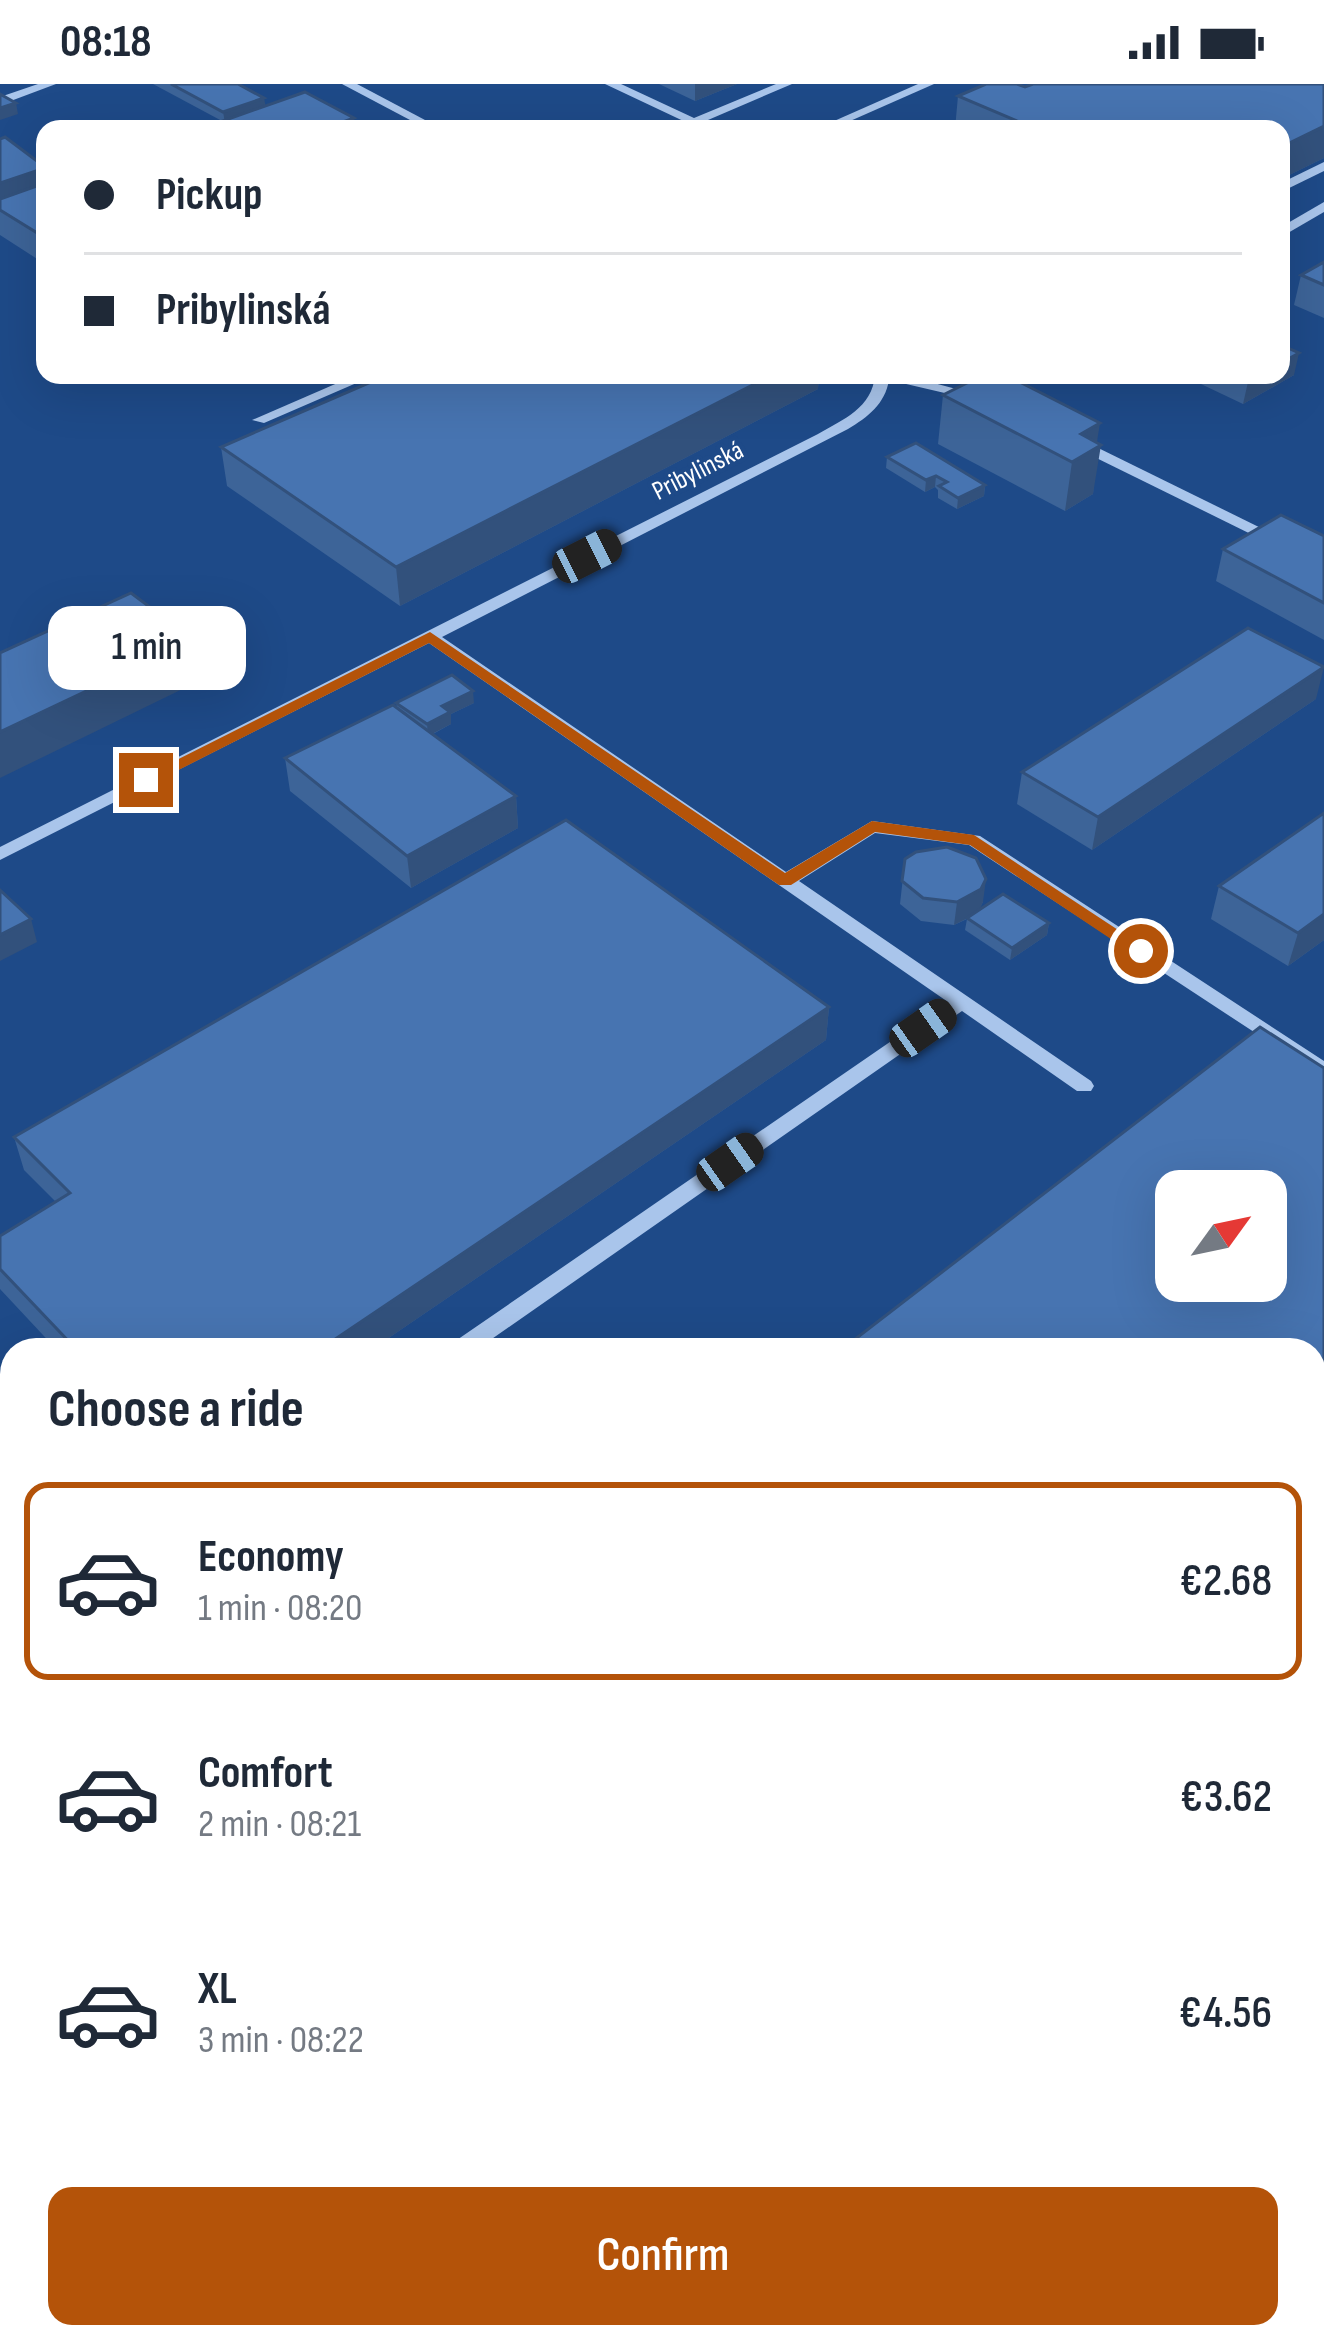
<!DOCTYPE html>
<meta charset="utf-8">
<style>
:root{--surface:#fff;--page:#f6f6f7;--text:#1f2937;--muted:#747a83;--line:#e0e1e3;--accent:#b45309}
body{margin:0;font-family:"Sofia Sans Condensed",sans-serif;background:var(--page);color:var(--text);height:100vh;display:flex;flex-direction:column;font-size:45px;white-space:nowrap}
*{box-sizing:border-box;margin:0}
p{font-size:39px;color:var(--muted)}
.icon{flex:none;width:66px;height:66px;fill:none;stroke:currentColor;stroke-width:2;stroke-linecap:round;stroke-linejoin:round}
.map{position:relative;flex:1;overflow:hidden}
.panel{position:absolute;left:0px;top:1254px;width:1326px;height:1011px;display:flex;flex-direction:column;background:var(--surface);border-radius:36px 36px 0 0;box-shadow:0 12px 48px #0002}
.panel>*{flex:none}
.guide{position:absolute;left:36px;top:36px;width:1254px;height:264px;border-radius:24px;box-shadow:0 12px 48px #0002;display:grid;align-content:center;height:264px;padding:0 48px;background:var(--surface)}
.needle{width:78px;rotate:57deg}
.controls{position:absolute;left:1155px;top:1086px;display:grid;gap:24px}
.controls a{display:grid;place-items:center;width:132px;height:132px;border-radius:24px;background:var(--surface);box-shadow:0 12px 48px #0002;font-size:60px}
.end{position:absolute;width:54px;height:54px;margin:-27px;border:15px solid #b45309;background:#fff;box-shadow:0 0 0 6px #fff}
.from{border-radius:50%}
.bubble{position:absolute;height:84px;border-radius:24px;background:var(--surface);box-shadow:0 12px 48px #0002;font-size:39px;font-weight:600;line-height:84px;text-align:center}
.car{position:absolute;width:36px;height:72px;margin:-36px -18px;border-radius:15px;box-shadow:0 0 9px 3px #0007;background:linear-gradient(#222 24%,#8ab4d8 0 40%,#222 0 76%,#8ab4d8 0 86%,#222 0)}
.guide b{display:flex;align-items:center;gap:42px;height:114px;font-size:45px}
.guide b+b{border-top:3px solid var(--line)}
.guide i{width:30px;height:30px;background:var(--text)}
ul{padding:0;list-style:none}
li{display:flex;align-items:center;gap:36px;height:198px;margin:0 24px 18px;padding:0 24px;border:6px solid transparent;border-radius:24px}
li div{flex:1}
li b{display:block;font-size:45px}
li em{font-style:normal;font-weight:600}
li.on{border-color:var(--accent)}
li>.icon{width:108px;height:108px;stroke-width:1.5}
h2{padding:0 48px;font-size:54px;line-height:144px}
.button{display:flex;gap:24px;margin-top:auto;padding:24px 48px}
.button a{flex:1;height:138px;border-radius:24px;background:var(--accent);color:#fff;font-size:48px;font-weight:600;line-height:138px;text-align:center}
.status{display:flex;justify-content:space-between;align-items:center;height:84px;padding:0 60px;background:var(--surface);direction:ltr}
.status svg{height:33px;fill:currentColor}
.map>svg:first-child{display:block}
</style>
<div class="status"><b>08:18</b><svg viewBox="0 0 49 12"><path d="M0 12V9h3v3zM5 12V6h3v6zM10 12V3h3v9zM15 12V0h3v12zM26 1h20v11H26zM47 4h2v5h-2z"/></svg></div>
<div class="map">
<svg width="1324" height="2264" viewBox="0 0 1324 2264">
<rect width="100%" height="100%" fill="#1e4a88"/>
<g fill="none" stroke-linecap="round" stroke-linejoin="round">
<g stroke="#a9c5eb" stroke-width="9" stroke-dasharray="8 12" stroke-linecap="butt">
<polyline points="0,2124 12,2141"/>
<polyline points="90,2253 97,2264"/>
</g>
<g fill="#a9c5eb" fill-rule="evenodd">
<polygon points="38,0 56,0 0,21 0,13"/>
<polygon points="342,0 357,0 442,45 427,45"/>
<polygon points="605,0 621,0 694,34 776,0 792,0 694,42"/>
<polygon points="918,0 934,0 832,45 816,45"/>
<polygon points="1324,78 1324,87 1281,108 1281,99"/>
<polygon points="1324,118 1324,128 1281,153 1281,143"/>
<polygon points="356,291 375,291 264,339 252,336"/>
<path d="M875 291H904L986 313 979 317 889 296C885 320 868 333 848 345L442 553 786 788 872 737 980 752 1324 977V994L969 761 875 749 799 797 1091 997 1094 1002 1091 1007H1077L962 927 476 1266H448L451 1260 948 918 429 559 0 776V763L818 350C844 335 872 324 875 291Z"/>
<polygon points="1072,356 1082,356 1324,475 1324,486 1072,362"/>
<polygon points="0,1316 12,1323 12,1348 0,1341"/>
<polygon points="12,1559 12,1583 0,1589 0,1565"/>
<polygon points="1324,1846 1324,1879 1314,1883 1314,1850"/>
<polygon points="0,2228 12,2234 12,2253 24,2253 29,2264 0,2264"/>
<polygon points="932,2253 967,2253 962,2264 927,2264"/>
</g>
</g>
<g fill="#3d6498">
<polygon points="153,0 238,0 264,14 222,37"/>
<polygon points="659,0 737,0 695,17"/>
<polygon points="986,0 1017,0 1025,3 1033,0 1324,0 1324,74 1281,95 1281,45 955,45 958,12"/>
<polygon points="0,55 45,83 45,180 0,151"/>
<polygon points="1324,178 1324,234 1294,221 1301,191"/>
<polygon points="369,291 819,291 818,305 400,522 227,402 221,363 369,299"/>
<polygon points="1182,291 1294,291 1243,320"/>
<polygon points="943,311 1097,359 1093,410 1065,427 938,360"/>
<polygon points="887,373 985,401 984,412 957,425 938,414 938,406 935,403 925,408 886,384"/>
<polygon points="1324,452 1324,556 1216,497 1223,465"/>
<polygon points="1316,615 1092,766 1017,720 1022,688"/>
<polygon points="396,619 474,619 451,630 451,640 433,650 516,712 518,744 411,804 290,707 285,674 397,623"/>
<polygon points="1324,729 1324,856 1288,882 1211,835 1219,802"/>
<polygon points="905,775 983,818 979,825 1049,839 1047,851 1010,876 965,846 967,835 954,841 921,837 900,820"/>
<polygon points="829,923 826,956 371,1266 57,1266 0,1205 0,1152 56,1118 24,1086 14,1053"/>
<polygon points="380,2253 505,2253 493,2264 389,2264"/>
</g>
<g fill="#32517c">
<polygon points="695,0 737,0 695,17"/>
<polygon points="264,14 266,24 225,39 223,28"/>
<polygon points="16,19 18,30 0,36 0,24"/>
<polygon points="354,34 355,45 324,45"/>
<polygon points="1324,42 1324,74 1281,95 1281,63"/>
<polygon points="45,84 45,106 0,122 0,99"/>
<polygon points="45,148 45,179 39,150"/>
<polygon points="1299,269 1294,291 1243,320 1248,298 1259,291 1281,291 1281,279"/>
<polygon points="772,291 819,291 818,305 400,522 396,483"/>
<polygon points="1100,339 1096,364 1101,361 1093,410 1065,427 1072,378 1081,350"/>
<polygon points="936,392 935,403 925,408 926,396"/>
<polygon points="985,401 984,412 957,425 958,414"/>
<polygon points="194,556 201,596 0,694 0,648"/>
<polygon points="1324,583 1316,615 1092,766 1098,733"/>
<polygon points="473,607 474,619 451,630 451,640 428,652 427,640 442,622"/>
<polygon points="516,712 518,744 411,804 407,772"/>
<polygon points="986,795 983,818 978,829 954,841 957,818"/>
<polygon points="1324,830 1324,856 1288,882 1298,849"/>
<polygon points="31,835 37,858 0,877 0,851"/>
<polygon points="1049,839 1047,851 1010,876 1012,864"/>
<polygon points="829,923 826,956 371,1266 319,1266"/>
<polygon points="1324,1449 1324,1467 1314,1477 1314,1458"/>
<polygon points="1324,1749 1324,1765 1314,1776 1314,1759"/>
<polygon points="480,2253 505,2253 493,2264 469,2264"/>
</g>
<g fill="#4774b1" stroke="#32517c" stroke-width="3" fill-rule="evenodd">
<polygon points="171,0 238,0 264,14 223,28"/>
<polygon points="986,0 1017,0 1025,3 1033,0 1324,0 1324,42 1281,63 1281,45 1036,45 958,12"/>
<polygon points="305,8 354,34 324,45 200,45"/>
<polygon points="0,10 16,19 0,24"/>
<polygon points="5,53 45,83 45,84 0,99 0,55"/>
<polygon points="45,99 45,148 39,150 0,126 0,115"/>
<polygon points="1324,178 1324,201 1301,191"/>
<polygon points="1281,261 1299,269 1281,279"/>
<polygon points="387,291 772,291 396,483 221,363"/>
<polygon points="983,291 1006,291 1100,339 1081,350 1101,361 1072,378 943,311"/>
<polygon points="1233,291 1259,291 1248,298"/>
<polygon points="916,359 985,401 958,414 939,402 947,398 936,392 926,396 887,373"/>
<polygon points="1281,431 1324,452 1324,519 1223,465"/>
<polygon points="131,509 194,556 0,648 0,569"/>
<polygon points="1248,544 1324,583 1098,733 1022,688"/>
<polygon points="452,591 473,607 442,622 450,628 427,640 396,619"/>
<polygon points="393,621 516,712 407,772 285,674"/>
<polygon points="1324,729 1324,830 1298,849 1219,802"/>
<polygon points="566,736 829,923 319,1266 77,1266 0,1185 0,1152 70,1109 14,1053"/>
<polygon points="947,763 976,774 986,795 981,805 957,818 923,814 902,797 905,775 916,768"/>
<polygon points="0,806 31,835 0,851"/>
<polygon points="1003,810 1049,839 1012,864 967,834"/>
<path d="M1260 943 1324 984V1449L1314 1458V1266H841ZM1176 1107H1266V1197H1176Z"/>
<polygon points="1324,1515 1324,1749 1314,1759 1314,1525"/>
<polygon points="1314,2221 1324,2231 1324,2264 1180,2264 1190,2253 1314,2253"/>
<polygon points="389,2253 480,2253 469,2264 397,2264"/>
<polygon points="1086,2253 1091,2253 1101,2264 1077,2264"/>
</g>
<polygon fill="#b45309" points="430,548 785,789 872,737 974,751 1150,867 1135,871 970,761 875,748 791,801 779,801 429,559 151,700 137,696"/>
<g text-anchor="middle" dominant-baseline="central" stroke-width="9" stroke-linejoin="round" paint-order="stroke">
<g font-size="27" fill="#fff" stroke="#1e4a88">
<text transform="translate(698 387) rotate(-27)">Pribylinská</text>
</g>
</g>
</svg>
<div class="controls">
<a><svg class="needle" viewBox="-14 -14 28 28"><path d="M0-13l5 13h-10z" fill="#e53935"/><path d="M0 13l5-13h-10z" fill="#747a83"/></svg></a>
</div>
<i class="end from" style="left:1141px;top:867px"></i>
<i class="end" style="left:146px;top:696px"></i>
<div class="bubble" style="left:48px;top:522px;width:198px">1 min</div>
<i class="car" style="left:587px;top:472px;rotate:63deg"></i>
<i class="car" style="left:923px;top:944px;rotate:55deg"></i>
<i class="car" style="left:730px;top:1078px;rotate:55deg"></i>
<div class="guide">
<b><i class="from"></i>Pickup</b>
<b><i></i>Pribylinská</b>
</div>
<section class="panel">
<h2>Choose a ride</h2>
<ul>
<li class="on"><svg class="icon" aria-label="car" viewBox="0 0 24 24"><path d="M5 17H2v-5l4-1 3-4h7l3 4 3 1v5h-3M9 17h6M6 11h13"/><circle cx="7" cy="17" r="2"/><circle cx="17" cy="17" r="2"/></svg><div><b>Economy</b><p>1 min · 08:20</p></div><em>€2.68</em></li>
<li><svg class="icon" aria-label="car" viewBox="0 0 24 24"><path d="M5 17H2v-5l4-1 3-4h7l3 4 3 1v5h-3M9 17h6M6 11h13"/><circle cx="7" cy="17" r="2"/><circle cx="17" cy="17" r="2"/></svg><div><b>Comfort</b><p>2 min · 08:21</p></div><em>€3.62</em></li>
<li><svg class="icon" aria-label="car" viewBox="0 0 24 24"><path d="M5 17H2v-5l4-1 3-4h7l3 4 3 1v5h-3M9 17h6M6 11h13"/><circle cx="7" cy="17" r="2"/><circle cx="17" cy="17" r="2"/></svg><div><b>XL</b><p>3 min · 08:22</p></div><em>€4.56</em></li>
</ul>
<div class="button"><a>Confirm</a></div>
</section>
</div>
